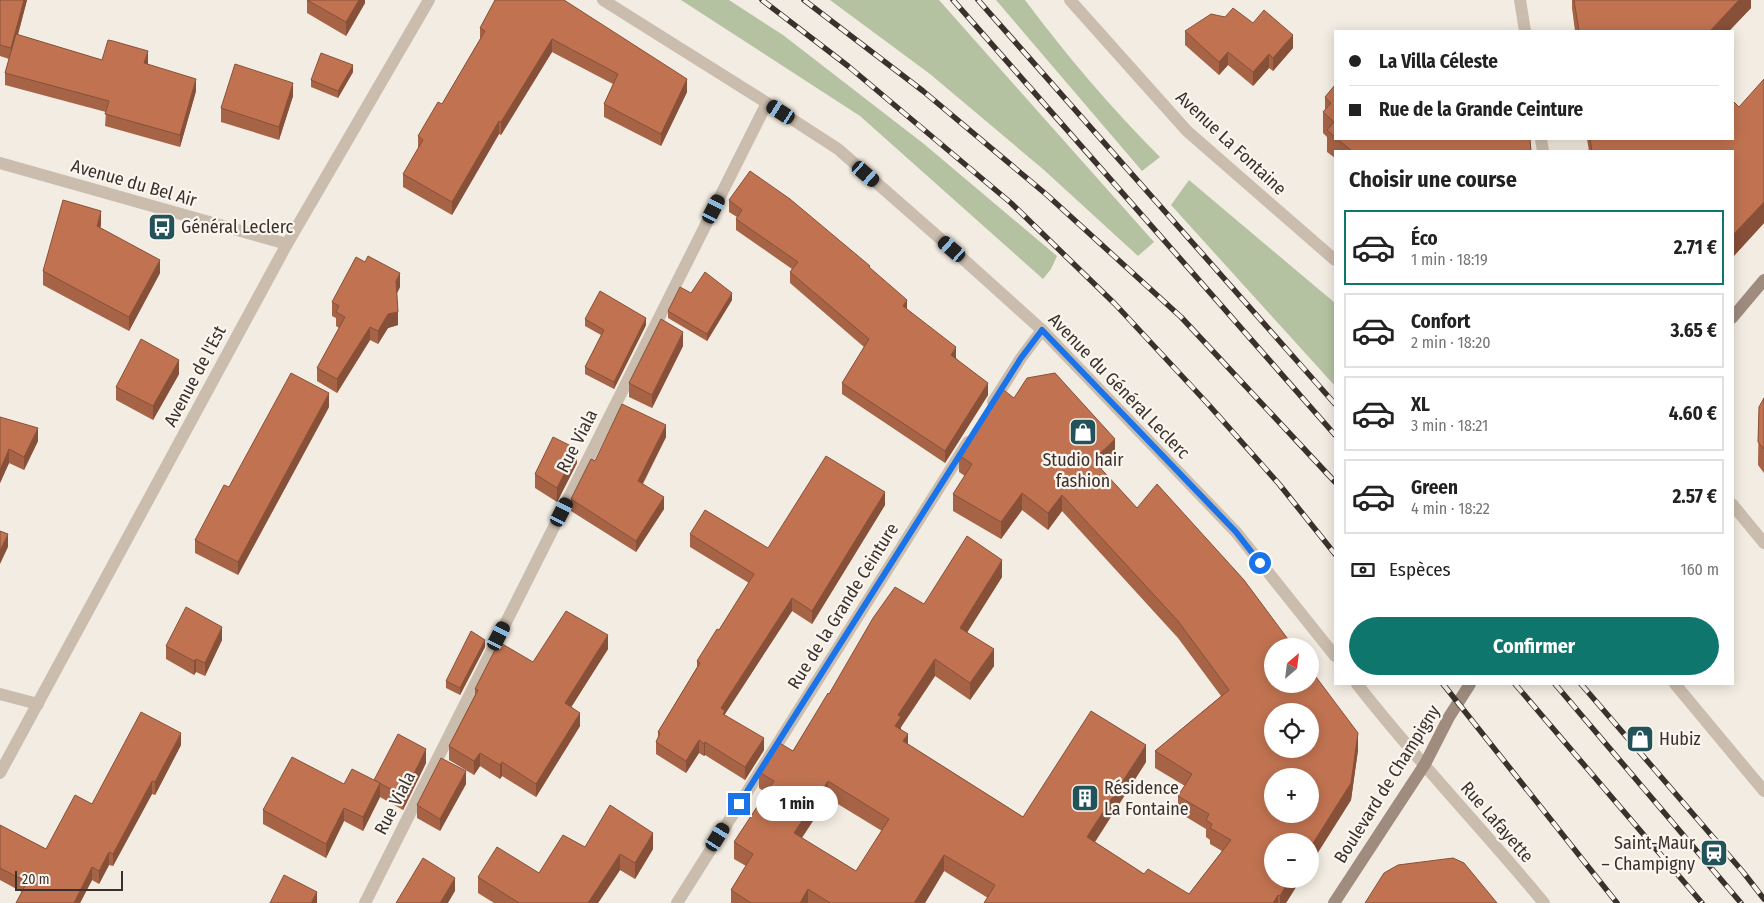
<!DOCTYPE html>
<html lang="fr">
<meta charset="utf-8">
<style>
:root{--surface:#fff;--page:#f2f2f2;--text:#222;--muted:#767676;--line:#e0e0e0;--accent:#0f766e}
body{margin:0;font-family:"Fira Sans Condensed",sans-serif;background:var(--page);color:var(--text);height:100vh;display:flex;flex-direction:column;font-size:19px;white-space:nowrap}
*{box-sizing:border-box;margin:0}
p{font-size:16px;color:var(--muted)}
.icon{flex:none;width:28px;height:28px;fill:none;stroke:currentColor;stroke-width:2;stroke-linecap:round;stroke-linejoin:round}
.map{position:relative;flex:1;overflow:hidden}
.details{position:absolute;left:1334px;top:150px;width:400px;height:535px;display:flex;flex-direction:column;background:var(--surface);border-radius:0px;box-shadow:0 2px 12px #0003}
.details>*{flex:none}
.banner{position:absolute;left:1334px;top:30px;width:400px;height:110px;border-radius:0px;box-shadow:0 2px 12px #0003;display:grid;align-content:center;height:110px;padding:0 15px;background:var(--surface)}
.needle{width:32px;rotate:28deg}
.tools{position:absolute;left:1264px;top:638px;display:grid;gap:10px}
.tools a{display:grid;place-items:center;width:55px;height:55px;border-radius:50%;background:var(--surface);box-shadow:0 2px 12px #0003;font-size:25px}
.scale{position:absolute;left:15px;bottom:12px;width:108px;box-sizing:border-box;padding-left:5px;border:2px solid #3a312c;border-top:0;font-size:14px;line-height:18px;white-space:nowrap;color:#3a312c;-webkit-text-stroke:4px #faf5ee;paint-order:stroke}
.end{position:absolute;width:22px;height:22px;margin:-11px;border:6px solid #1a73e8;background:#fff;box-shadow:0 0 0 2px #fff}
.from{border-radius:50%}
.bubble{position:absolute;height:35px;border-radius:18px;background:var(--surface);box-shadow:0 2px 12px #0003;font-size:16px;font-weight:700;line-height:35px;text-align:center}
.car{position:absolute;width:15px;height:30px;margin:-15px -8px;border-radius:6px;box-shadow:0 0 4px 1px #0007;background:linear-gradient(#222 24%,#8ab4d8 0 40%,#222 0 76%,#8ab4d8 0 86%,#222 0)}
.banner b{display:flex;align-items:center;gap:18px;height:48px;font-size:19px}
.banner b+b{border-top:1px solid var(--line)}
.banner i{width:12px;height:12px;background:var(--text)}
ul{padding:0;list-style:none}
li{display:flex;align-items:center;gap:15px;height:75px;margin:0 10px 8px;padding:0 5px;border:2px solid var(--line);border-radius:0px}
li div{flex:1}
li b{display:block;font-size:19px}
li em{font-style:normal;font-weight:700}
li.on{border-color:var(--accent)}
li>.icon{width:45px;height:45px;stroke-width:1.5}
h2{padding:0 15px;font-size:22px;line-height:60px}
.pay{display:flex;align-items:center;gap:12px;height:55px;padding:0 15px;font-size:19px}
.pay p{margin-inline-start:auto}
.action{display:flex;gap:10px;margin-top:auto;padding:10px 15px}
.action a{flex:1;height:58px;border-radius:30px;background:var(--accent);color:#fff;font-size:20px;font-weight:700;line-height:58px;text-align:center}
.map>svg:first-child{display:block}
</style>
<div class="map">
<svg width="1764" height="903" viewBox="0 0 1764 903">
<rect width="100%" height="100%" fill="#f3ece2"/>
<g fill="#b5c2a1">
<polygon points="681,0 729,0 783,35 924,144 1057,256 1051,269 1043,279 860,116"/>
<polygon points="830,0 939,0 1154,242 1138,256 1044,170 930,74"/>
<path d="M996 0H1025C1066 55 1111 108 1160 157L1142 171Z"/>
<polygon points="1189,180 1335,303 1335,386 1171,205"/>
</g>
<g fill="none" stroke-linecap="round" stroke-linejoin="round">
<g stroke="#cbbdad" stroke-width="12">
<polyline points="603,0 767,103 838,149 952,249 1042,330 1236,532 1335,656"/>
<polyline points="1520,0 1525,31"/>
<polyline points="1541,139 1543,151"/>
<polyline points="0,163 287,244"/>
<polyline points="993,402 1021,358 1042,330"/>
<path d="M1357 684C1416 760 1483 829 1544 903"/>
<polyline points="1675,684 1764,791"/>
<polyline points="0,694 38,704"/>
<polyline points="0,773 287,244 429,0"/>
<polyline points="365,903 767,103"/>
<polyline points="677,903 968,442"/>
</g>
<g stroke="#cbbdad" stroke-width="12">
<polyline points="1070,0 1187,131 1335,260"/>
<polyline points="1732,504 1764,543"/>
</g>
<g stroke="#9f8c7f" stroke-width="12">
<polyline points="1732,318 1764,280"/>
<polyline points="1334,903 1425,764 1449,717 1470,684"/>
</g>
<g stroke="#3a312c" stroke-width="5.5">
<g id="rail">
<polyline points="762,0 848,66 1011,203 1115,304 1207,403 1279,484 1335,554"/>
<polyline points="804,0 923,91 1047,195 1181,317 1335,482"/>
<polyline points="953,0 1335,435"/>
<polyline points="978,0 1335,404"/>
<polyline points="1443,684 1617,903"/>
<polyline points="1515,684 1702,903"/>
<polyline points="1555,684 1741,903"/>
<polyline points="1581,684 1743,872 1764,899"/>
</g>
</g>
<use href="#rail" stroke="#faf5ee" stroke-width="4" stroke-dasharray="11" stroke-linecap="butt"/>
</g>
<g fill="#a66346" fill-rule="evenodd">
<polygon points="0,0 27,0 18,35 102,60 148,64 196,91 180,147 105,126 106,112 5,85 5,73 9,59 0,56"/>
<polygon points="307,0 365,0 365,3 346,36 307,13"/>
<polygon points="495,0 564,0 687,92 661,146 604,117 604,104 613,84 552,52 501,135 499,134 452,215 403,187 403,174 418,148 418,136 442,104 480,39 480,28"/>
<polygon points="1572,0 1751,0 1751,8 1729,31 1575,31 1572,8"/>
<polygon points="1253,23 1293,48 1273,71 1269,68 1253,86 1228,65 1219,75 1185,45 1185,31"/>
<polygon points="353,72 338,98 311,87 311,80"/>
<polygon points="1335,85 1335,139 1530,139 1531,151 1335,151 1335,158 1327,152 1327,137 1323,133 1323,112 1325,110 1325,97"/>
<polygon points="293,96 279,140 221,122 221,108"/>
<polygon points="1739,107 1764,223 1732,258 1732,151 1589,151 1587,139 1732,139"/>
<polygon points="729,200 870,268 907,310 956,358 988,395 945,463 842,394 842,383 864,347 790,283 790,272 792,269 736,230 736,219 737,217 729,212"/>
<polygon points="101,225 100,228 160,273 129,331 43,285 43,271"/>
<polygon points="400,287 397,293 398,325 388,328 378,344 370,340 337,393 317,381 317,368 339,328 336,326 336,318 332,316 332,302"/>
<polygon points="691,293 732,300 707,341 668,318 668,311"/>
<polygon points="585,319 646,325 614,389 585,374 585,367 601,335 585,326"/>
<polygon points="683,346 652,408 629,397 629,383"/>
<polygon points="179,374 153,420 116,400 116,387"/>
<path d="M1014 398 1115 456 1101 469 1358 750 1351 800 1286 903H984L988 898 944 871 925 903H731V890L746 866 734 859V842L766 793 759 788V772L793 751 829 694 924 604 1002 577 967 632 994 666 970 700 935 676 901 727V730L908 744 1023 817 1146 762 1095 842 1144 874 1189 894 1222 851 1210 844V840L1206 837V829L1178 812V796L1185 786 1155 768V751L1221 696 1178 638 1062 511 1048 530 1022 510 1001 539 953 511V494L965 476 959 472V455ZM828 798 882 831 856 871 802 838Z"/>
<polygon points="1764,398 1764,473 1758,465 1759,407"/>
<polygon points="329,407 238,575 195,553 195,540 229,487"/>
<polygon points="0,417 38,441 24,470 9,463 0,483"/>
<polygon points="666,437 643,484 664,509 636,552 571,511 571,499 595,461"/>
<polygon points="577,463 557,502 535,488 535,474"/>
<polygon points="885,505 812,624 792,611 725,714 725,715 764,750 745,780 705,755 704,756 699,753 686,773 656,754 656,742 658,738 658,732 697,667 697,661 719,630 749,583 690,547 690,534 768,548"/>
<polygon points="222,640 205,676 196,672 194,675 166,659 166,646"/>
<polygon points="485,647 460,695 446,688 446,681"/>
<polygon points="608,649 571,707 580,726 536,797 502,776 500,779 480,766 474,775 449,760 449,746 475,695 475,689 533,662"/>
<polygon points="181,745 155,795 152,794 113,866 109,865 99,884 92,880 80,903 16,903 22,892 0,880 0,825 46,849 92,804"/>
<polygon points="426,763 403,810 380,797 363,831 344,821 326,858 263,824 263,810 344,784 374,780"/>
<polygon points="466,784 440,831 417,818 417,805"/>
<polygon points="585,847 653,849 635,879 620,870 598,903 494,903 478,893 478,877 539,873"/>
</g>
<g fill="#875039">
<polygon points="24,0 27,0 11,59 11,48"/>
<polygon points="359,0 365,0 365,3 346,36 346,22"/>
<polygon points="1739,0 1751,0 1751,8 1729,31 1710,31"/>
<polygon points="1293,35 1293,48 1273,71 1273,58"/>
<polygon points="552,39 552,52 501,135 501,122"/>
<polygon points="148,51 148,64 144,76 144,63"/>
<polygon points="1228,52 1228,65 1219,75 1219,62"/>
<polygon points="1269,54 1269,68 1253,86 1253,72"/>
<polygon points="353,65 353,72 338,98 338,91"/>
<polygon points="196,79 196,91 180,147 180,135"/>
<polygon points="687,79 687,92 661,146 661,134"/>
<polygon points="293,83 293,96 279,140 279,127"/>
<polygon points="499,121 499,134 452,215 452,202"/>
<polygon points="1764,202 1764,223 1732,258 1732,236"/>
<polygon points="101,211 101,225 97,240 97,226"/>
<polygon points="160,260 160,273 129,331 129,317"/>
<polygon points="400,273 400,287 396,295 396,281"/>
<polygon points="732,293 732,300 707,341 707,334"/>
<polygon points="907,300 907,312 903,306"/>
<polygon points="398,312 398,325 388,328 378,344 378,331 388,314"/>
<polygon points="646,318 646,325 614,389 614,382"/>
<polygon points="370,327 370,340 337,393 337,379"/>
<polygon points="683,332 683,346 652,408 652,395"/>
<polygon points="956,347 956,358 951,366 951,355"/>
<polygon points="179,360 179,374 153,420 153,406"/>
<polygon points="988,383 988,395 945,463 945,451"/>
<polygon points="329,393 329,407 238,575 238,562"/>
<polygon points="666,425 666,437 638,492 638,481"/>
<polygon points="38,428 38,441 24,470 24,457"/>
<polygon points="1115,439 1115,456 1093,477 1093,460"/>
<polygon points="9,449 9,463 0,483 0,470"/>
<polygon points="577,449 577,463 557,502 557,488"/>
<polygon points="885,492 885,505 812,624 812,611"/>
<polygon points="1022,493 1022,510 1001,539 1001,522"/>
<polygon points="1062,495 1062,511 1048,530 1048,513"/>
<polygon points="664,497 664,509 636,552 636,541"/>
<polygon points="8,534 8,547 0,564 0,551"/>
<polygon points="1002,560 1002,577 960,644 960,628"/>
<polygon points="792,598 792,611 725,714 725,724 721,708"/>
<polygon points="222,627 222,640 205,676 205,663"/>
<polygon points="608,635 608,649 565,717 565,703"/>
<polygon points="485,640 485,647 460,695 460,688"/>
<polygon points="994,649 994,666 970,700 970,683"/>
<polygon points="196,659 196,672 194,675 194,661"/>
<polygon points="935,659 935,676 901,727 901,733 895,726 898,715"/>
<polygon points="580,713 580,726 536,797 536,784"/>
<polygon points="181,733 181,745 155,795 155,782"/>
<polygon points="1358,733 1358,750 1351,800 1310,865 1310,848"/>
<polygon points="908,734 908,751 903,741"/>
<polygon points="764,738 764,750 745,780 745,767"/>
<polygon points="699,740 699,753 686,773 686,761"/>
<polygon points="705,742 705,755 704,756 704,744"/>
<polygon points="1146,745 1146,762 1087,854 1087,837"/>
<polygon points="426,749 426,763 403,810 403,796"/>
<polygon points="480,753 480,766 474,775 474,761"/>
<polygon points="502,762 502,776 500,779 500,765"/>
<polygon points="466,771 466,784 440,831 440,819"/>
<polygon points="152,781 152,794 113,866 113,854"/>
<polygon points="828,781 828,798 794,849 794,833"/>
<polygon points="380,783 380,797 363,831 363,817"/>
<polygon points="344,808 344,821 326,858 326,844"/>
<polygon points="653,833 653,849 635,879 635,863"/>
<polygon points="109,852 109,865 99,884 99,871"/>
<polygon points="620,854 620,870 598,903 588,903"/>
<polygon points="944,855 944,871 925,903 914,903"/>
<polygon points="92,867 92,880 80,903 74,903"/>
<polygon points="455,878 455,891 448,903 440,903"/>
<polygon points="1290,879 1301,879 1286,903 1280,903 1280,896"/>
<polygon points="808,889 808,903 800,903"/>
<polygon points="317,892 317,903 311,903"/>
<polygon points="1278,895 1278,903 1273,903"/>
</g>
<g fill="#c17351" stroke="#875039" fill-rule="evenodd">
<polygon points="0,0 24,0 11,48 0,45"/>
<polygon points="307,0 359,0 346,22"/>
<polygon points="495,0 564,0 687,79 661,134 604,104 618,74 552,39 501,122 499,121 452,202 403,174 423,140 418,136 438,102 442,104 485,31 480,28"/>
<polygon points="1574,0 1739,0 1710,31 1579,31"/>
<polygon points="1233,8 1253,23 1264,10 1293,35 1273,58 1269,54 1253,72 1228,52 1219,62 1185,31 1211,14 1225,17"/>
<polygon points="16,34 102,60 108,40 113,41 148,51 144,63 196,79 180,135 105,114 109,101 5,73"/>
<polygon points="321,53 353,65 338,91 311,80"/>
<polygon points="235,64 293,83 279,127 221,108"/>
<polygon points="1764,79 1764,202 1732,236 1732,151 1592,151 1590,139 1732,139 1732,100 1739,107"/>
<polygon points="1335,85 1335,137 1327,130 1334,122 1323,112 1331,103 1325,97"/>
<polygon points="1337,139 1530,139 1531,151 1352,151"/>
<polygon points="750,171 790,199 870,266 869,267 907,300 903,306 956,347 951,355 988,383 945,451 842,383 869,339 790,272 798,262 736,219 742,210 729,200"/>
<polygon points="63,200 101,211 97,226 160,260 129,317 43,271"/>
<polygon points="368,256 400,273 396,281 398,312 388,314 378,331 370,327 337,379 317,368 345,317 336,312 339,306 332,302 356,257 365,262"/>
<polygon points="705,272 732,293 707,334 668,311 680,287 691,293"/>
<polygon points="600,291 646,318 614,382 585,367 604,330 585,319"/>
<polygon points="661,319 683,332 652,395 629,383"/>
<polygon points="141,339 179,360 153,406 116,387"/>
<polygon points="291,373 329,393 238,562 195,540 224,485 229,487"/>
<path d="M1055 373 1115 439 1093 460 1137 508 1157 484 1244 580 1293 646H1272V684H1310V669L1358 733 1351 783 1310 848V841H1272V879H1290L1280 896 1278 895 1273 903H984L995 885 944 855 914 903H830L808 889 800 903H751L731 890 753 854 734 842 774 781 759 772 778 742 793 751 828 693 829 694 873 618 895 587 924 604 967 536 1002 560 960 628 994 649 970 683 935 659 898 715 901 717 895 726 908 734 903 741 1023 817 1091 711 1146 745 1087 837 1144 874 1148 869 1189 894 1231 840 1210 828 1212 824 1206 820 1209 814 1178 796 1192 774 1155 751 1229 690 1178 621 1062 495 1048 513 1022 493 1001 522 953 494 972 464 959 455 1001 388 1014 398 1027 378ZM1272 711H1310V749H1272ZM1272 776H1310V814H1272ZM828 781 889 819 856 871 794 833Z"/>
<polygon points="1764,398 1764,449 1758,442 1759,407"/>
<polygon points="622,404 666,425 638,481 664,497 636,541 571,499 591,459 595,461"/>
<polygon points="0,417 38,428 24,457 9,449 0,470"/>
<polygon points="553,437 577,449 557,488 535,474"/>
<polygon points="826,456 885,492 812,611 792,598 721,708 725,711 723,714 764,738 745,767 705,742 704,744 699,740 686,761 656,742 660,733 658,732 700,663 697,661 717,629 719,630 754,574 690,534 705,510 768,548"/>
<polygon points="0,531 8,534 0,551"/>
<polygon points="186,607 222,627 205,663 196,659 194,661 166,646"/>
<polygon points="566,611 608,635 565,703 580,713 536,784 502,762 500,765 480,753 474,761 449,746 478,690 475,689 499,642 533,662"/>
<polygon points="471,631 485,640 460,688 446,681"/>
<polygon points="141,712 181,733 155,782 152,781 113,854 109,852 99,871 92,867 74,903 16,903 27,882 0,868 0,825 46,849 75,795 92,804"/>
<polygon points="398,734 426,749 403,796 374,780"/>
<polygon points="292,757 344,784 352,769 380,783 363,817 344,808 326,844 263,810"/>
<polygon points="441,758 466,771 440,819 417,805"/>
<polygon points="610,805 653,833 635,863 620,854 588,903 519,903 478,877 497,847 539,873 563,835 585,847"/>
<polygon points="423,858 455,878 440,903 396,903"/>
<polygon points="1453,858 1464,863 1497,903 1365,903 1384,873 1398,865"/>
<polygon points="284,875 317,892 311,903 270,903"/>
</g>
<g fill="none" stroke-linecap="round" stroke-linejoin="round">
<polyline stroke="#1a73e8" stroke-width="6" points="739,804 1021,358 1042,330 1236,532 1260,563"/>
</g>
<defs>
<g id="bus-square" transform="scale(1.4375)"><rect x="-9" y="-9" width="18" height="18" rx="4" fill="#22535a" stroke="#faf5ee"/><path d="M-5-6H5V4H4V6H2V4H-2V6H-4V4H-5ZM-3.5-4V0h7V-4ZM-3.5 1.2v1.5H-2V1.2ZM2 1.2v1.5H3.5V1.2Z" fill="#fff"/></g>
<g id="shop-square" transform="scale(1.4375)"><rect x="-9" y="-9" width="18" height="18" rx="4" fill="#22535a" stroke="#faf5ee"/><path d="M-5-2.5h2.3a2.7 3.5 0 0 1 5.4 0H5L5.5 6h-11ZM-1.5-2.5h3a1.5 2.3 0 0 0-3 0Z" fill="#fff"/></g>
<g id="building-square" transform="scale(1.4375)"><rect x="-9" y="-9" width="18" height="18" rx="4" fill="#22535a" stroke="#faf5ee"/><path d="M-4-6H4V6H1V3H-1V6H-4ZM-2.5-4.3h1.7v1.8h-1.7ZM.8-4.3h1.7v1.8H.8ZM-2.5-1h1.7V.8h-1.7ZM.8-1h1.7V.8H.8Z" fill="#fff"/></g>
<g id="station-square" transform="scale(1.4375)"><rect x="-9" y="-9" width="18" height="18" rx="4" fill="#22535a" stroke="#faf5ee"/><path d="M-3-6H3Q5-6 5-4V2Q5 4 3 4L4.5 6H3L1.5 4h-3L-3 6H-4.5L-3 4Q-5 4-5 2V-4Q-5-6-3-6ZM-3.5-4v3h7v-3ZM-3.5 1v1.5H-2V1ZM2 1v1.5H3.5V1Z" fill="#fff"/></g>
</defs>
<g fill-rule="evenodd">
<use href="#bus-square" x="162" y="227"/>
<use href="#shop-square" x="1083" y="432"/>
<use href="#shop-square" x="1640" y="739"/>
<use href="#building-square" x="1085" y="798"/>
<use href="#station-square" x="1714" y="853"/>
</g>
<g text-anchor="middle" dominant-baseline="central" stroke-width="4.5" stroke-linejoin="round" paint-order="stroke">
<g font-size="18" fill="#3a312c" stroke="#faf5ee">
<text transform="translate(1231 143) rotate(43)">Avenue La Fontaine</text>
<text transform="translate(134 183) rotate(16)">Avenue du Bel Air</text>
<text transform="translate(195 376) rotate(-62)">Avenue de l'Est</text>
<text transform="translate(1119 386) rotate(46)">Avenue du Général Leclerc</text>
<text transform="translate(577 441) rotate(-63)">Rue Viala</text>
<text transform="translate(843 606) rotate(-58)">Rue de la Grande Ceinture</text>
<text transform="translate(1387 784) rotate(-58)">Boulevard de Champigny</text>
<text transform="translate(395 803) rotate(-63)">Rue Viala</text>
<text transform="translate(1497 822) rotate(49)">Rue Lafayette</text>
</g>
<g font-size="18" fill="#3a312c" stroke="#faf5ee" text-anchor="start">
<text x="181" y="227">Général Leclerc</text>
<text x="1083" y="460" text-anchor="middle">Studio hair<tspan x="1083" dy="21">fashion</tspan></text>
<text x="1659" y="739">Hubiz</text>
<text x="1104" y="788">Résidence<tspan x="1104" dy="21">La Fontaine</tspan></text>
<text x="1695" y="843" text-anchor="end">Saint-Maur<tspan x="1695" dy="21">– Champigny</tspan></text>
</g>
</g>
</svg>
<div class="tools">
<a><svg class="needle" viewBox="-14 -14 28 28"><path d="M0-13l5 13h-10z" fill="#e53935"/><path d="M0 13l5-13h-10z" fill="#767676"/></svg></a>
<a><svg class="icon" aria-label="locate" viewBox="0 0 24 24"><circle cx="12" cy="12" r="6"/><path d="M12 2v4M12 18v4M2 12h4M18 12h4"/></svg></a>
<a>+</a>
<a>−</a>
</div>
<div class="scale">20 m</div>
<i class="end from" style="left:1260px;top:563px"></i>
<i class="end" style="left:739px;top:804px"></i>
<div class="bubble" style="left:756px;top:786px;width:82px">1 min</div>
<i class="car" style="left:781px;top:112px;rotate:303deg"></i>
<i class="car" style="left:866px;top:174px;rotate:131deg"></i>
<i class="car" style="left:714px;top:209px;rotate:27deg"></i>
<i class="car" style="left:952px;top:249px;rotate:311deg"></i>
<i class="car" style="left:562px;top:512px;rotate:27deg"></i>
<i class="car" style="left:499px;top:636px;rotate:27deg"></i>
<i class="car" style="left:718px;top:837px;rotate:32deg"></i>
<div class="banner">
<b><i class="from"></i>La Villa Céleste</b>
<b><i></i>Rue de la Grande Ceinture</b>
</div>
<section class="details">
<h2>Choisir une course</h2>
<ul>
<li class="on"><svg class="icon" aria-label="car" viewBox="0 0 24 24"><path d="M5 17H2v-5l4-1 3-4h7l3 4 3 1v5h-3M9 17h6M6 11h13"/><circle cx="7" cy="17" r="2"/><circle cx="17" cy="17" r="2"/></svg><div><b>Éco</b><p>1 min · 18:19</p></div><em>2.71 €</em></li>
<li><svg class="icon" aria-label="car" viewBox="0 0 24 24"><path d="M5 17H2v-5l4-1 3-4h7l3 4 3 1v5h-3M9 17h6M6 11h13"/><circle cx="7" cy="17" r="2"/><circle cx="17" cy="17" r="2"/></svg><div><b>Confort</b><p>2 min · 18:20</p></div><em>3.65 €</em></li>
<li><svg class="icon" aria-label="car" viewBox="0 0 24 24"><path d="M5 17H2v-5l4-1 3-4h7l3 4 3 1v5h-3M9 17h6M6 11h13"/><circle cx="7" cy="17" r="2"/><circle cx="17" cy="17" r="2"/></svg><div><b>XL</b><p>3 min · 18:21</p></div><em>4.60 €</em></li>
<li><svg class="icon" aria-label="car" viewBox="0 0 24 24"><path d="M5 17H2v-5l4-1 3-4h7l3 4 3 1v5h-3M9 17h6M6 11h13"/><circle cx="7" cy="17" r="2"/><circle cx="17" cy="17" r="2"/></svg><div><b>Green</b><p>4 min · 18:22</p></div><em>2.57 €</em></li>
</ul>
<div class="pay"><svg class="icon" aria-label="cash" viewBox="0 0 24 24"><path d="M3 7h18v10H3z"/><circle cx="12" cy="12" r="2"/></svg>Espèces<p>160 m</p></div>
<div class="action"><a>Confirmer</a></div>
</section>
</div>
